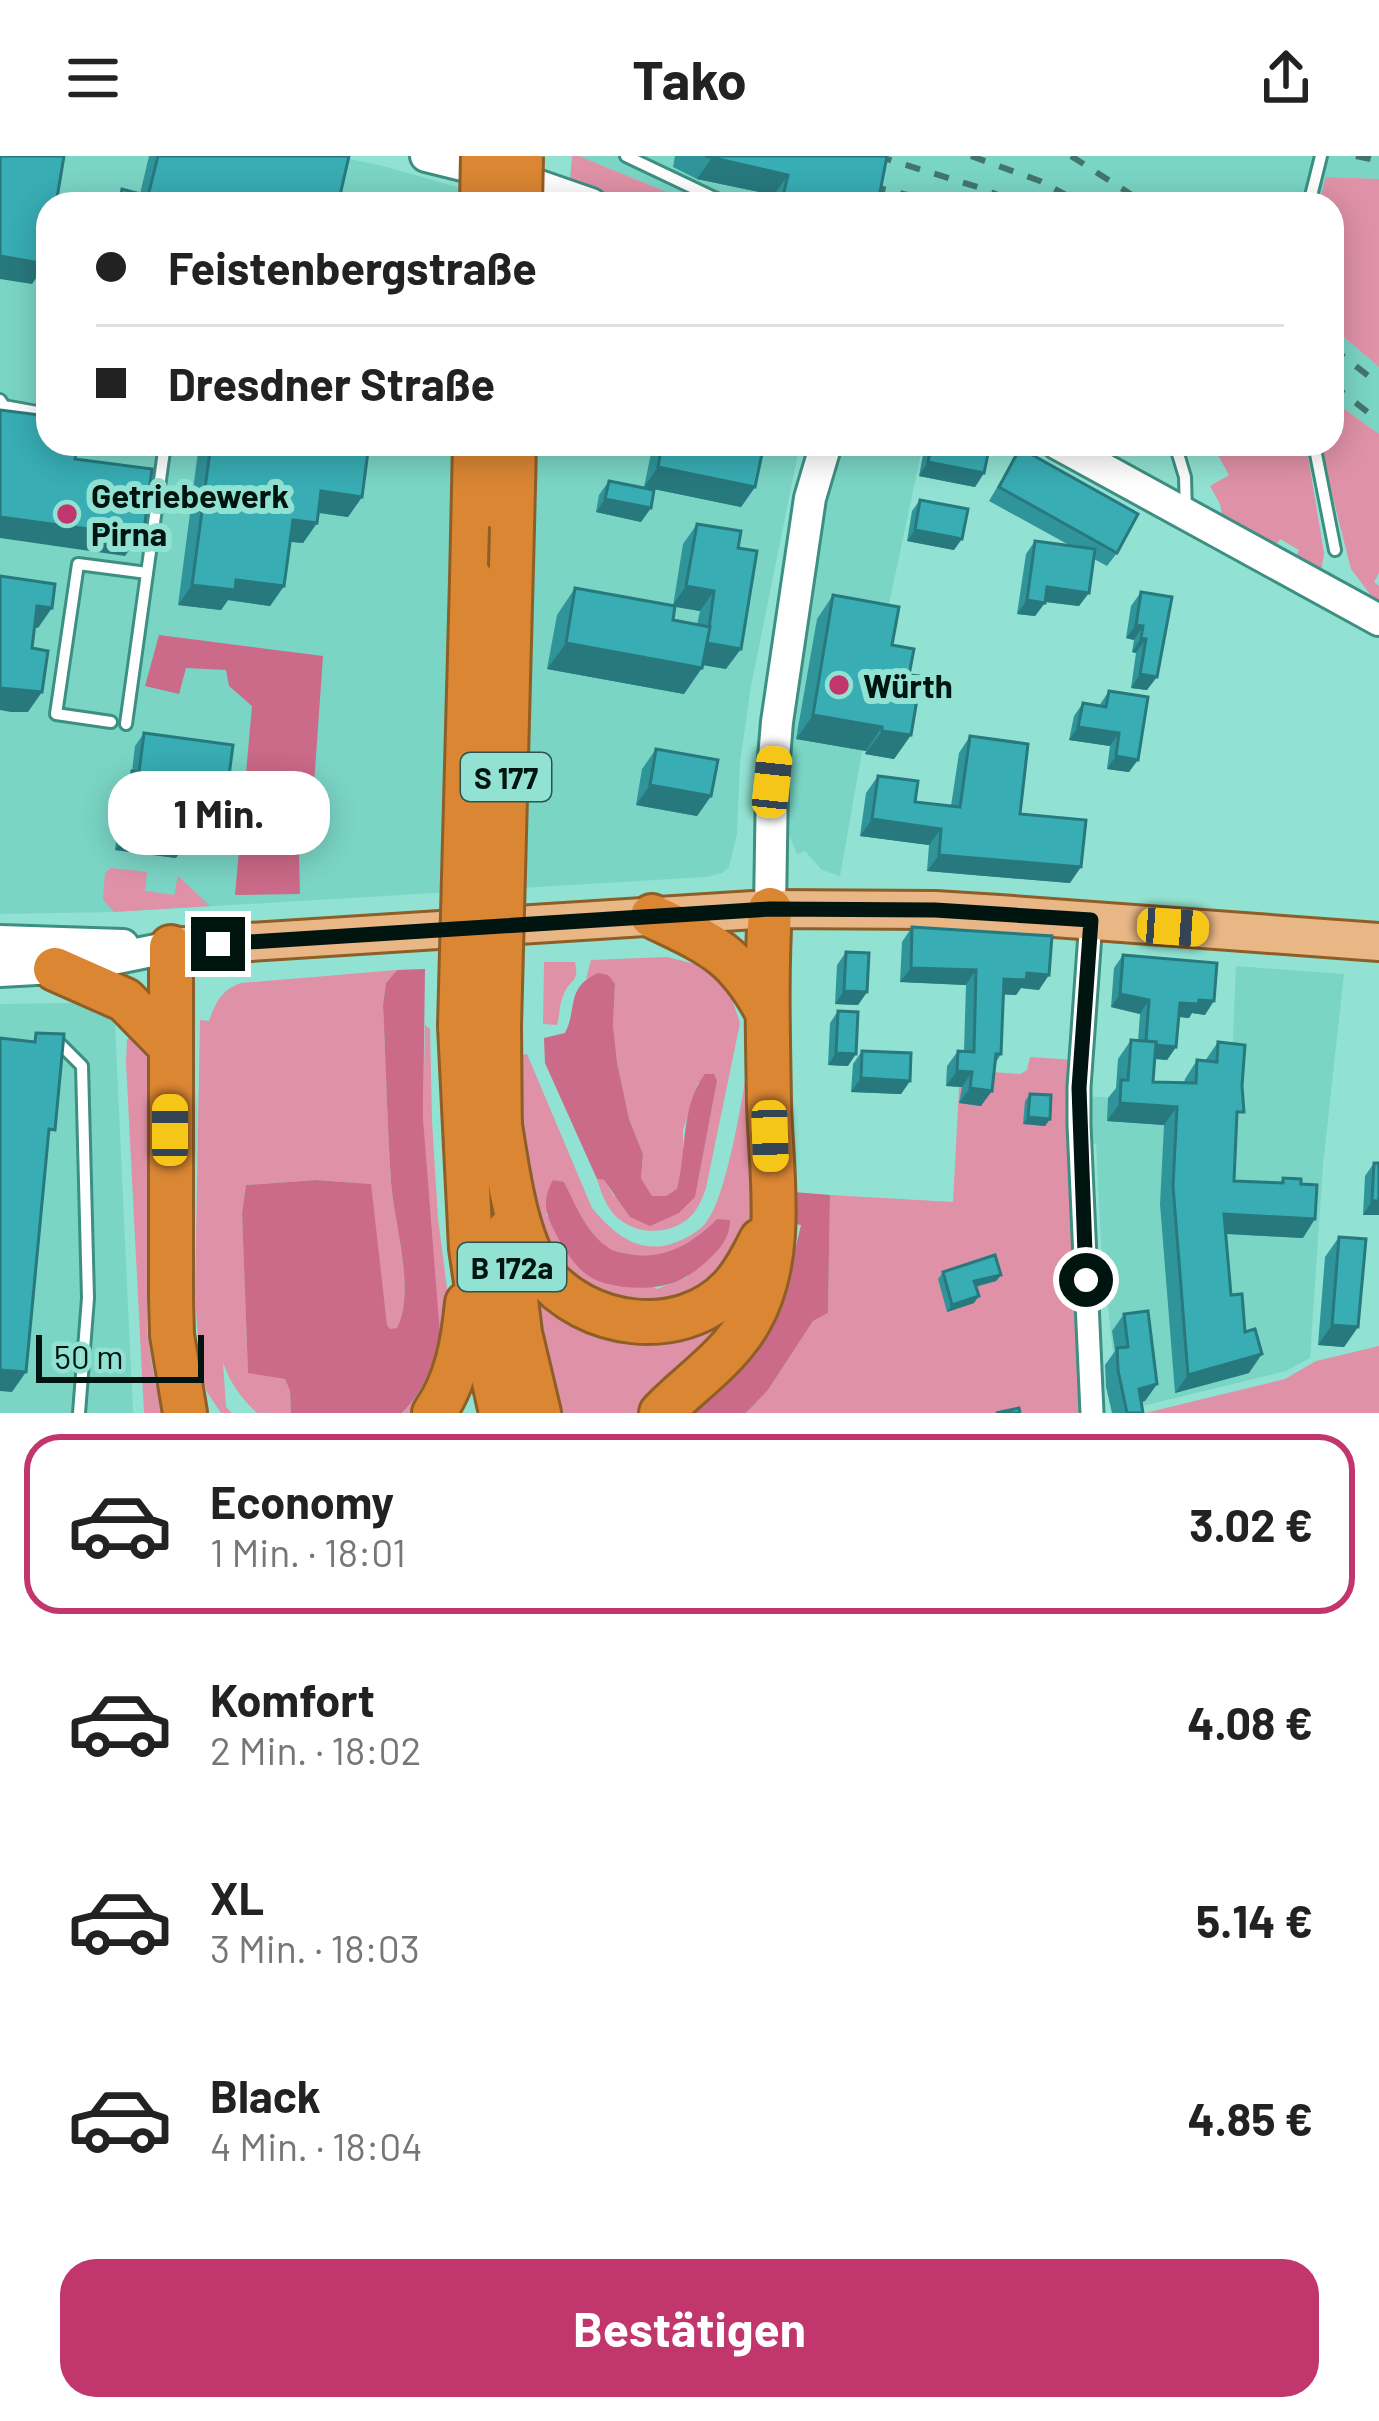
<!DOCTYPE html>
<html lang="de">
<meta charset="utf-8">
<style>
:root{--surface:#fff;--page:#f2f2f2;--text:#222;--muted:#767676;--line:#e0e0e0;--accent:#c1366d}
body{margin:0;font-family:Barlow,sans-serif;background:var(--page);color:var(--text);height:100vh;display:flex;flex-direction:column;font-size:45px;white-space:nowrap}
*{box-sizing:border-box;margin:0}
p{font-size:39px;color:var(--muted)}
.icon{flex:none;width:66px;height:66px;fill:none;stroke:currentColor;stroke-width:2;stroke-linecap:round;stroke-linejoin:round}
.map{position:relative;height:1257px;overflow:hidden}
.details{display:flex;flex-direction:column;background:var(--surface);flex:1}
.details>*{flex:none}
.banner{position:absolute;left:36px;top:36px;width:1308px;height:264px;border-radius:36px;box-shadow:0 6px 30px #0003;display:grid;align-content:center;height:264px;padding:0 60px;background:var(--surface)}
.scale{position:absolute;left:36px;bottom:30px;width:168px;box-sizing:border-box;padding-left:12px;border:6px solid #001410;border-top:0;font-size:33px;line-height:42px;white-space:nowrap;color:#001410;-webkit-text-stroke:9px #91e2d2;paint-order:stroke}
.end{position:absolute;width:54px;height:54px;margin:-27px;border:15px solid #001410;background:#fff;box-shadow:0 0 0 6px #fff}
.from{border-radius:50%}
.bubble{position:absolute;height:84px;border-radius:36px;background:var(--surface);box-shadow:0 6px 30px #0003;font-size:39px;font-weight:700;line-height:84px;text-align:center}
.car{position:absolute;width:36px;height:72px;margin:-36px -18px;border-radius:15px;box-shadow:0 0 9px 3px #0007;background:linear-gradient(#f5c518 24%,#345 0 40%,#f5c518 0 76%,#345 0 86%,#f5c518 0)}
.banner b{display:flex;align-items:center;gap:42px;height:114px;font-size:45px}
.banner b+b{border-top:3px solid var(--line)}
.banner i{width:30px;height:30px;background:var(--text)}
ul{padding:21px 0 0;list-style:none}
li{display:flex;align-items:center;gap:36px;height:180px;margin:0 24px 18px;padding:0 36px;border:6px solid transparent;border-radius:36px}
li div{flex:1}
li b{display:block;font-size:45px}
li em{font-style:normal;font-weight:700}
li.current{border-color:var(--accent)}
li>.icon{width:108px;height:108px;stroke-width:1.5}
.action{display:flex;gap:24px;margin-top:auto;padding:24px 60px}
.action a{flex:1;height:138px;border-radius:36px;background:var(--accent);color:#fff;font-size:48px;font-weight:700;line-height:138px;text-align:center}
header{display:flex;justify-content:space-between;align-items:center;height:156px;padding:0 60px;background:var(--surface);font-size:54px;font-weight:700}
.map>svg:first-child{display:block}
</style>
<header><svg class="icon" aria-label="menu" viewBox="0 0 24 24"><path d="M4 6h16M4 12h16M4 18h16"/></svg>Tako<svg class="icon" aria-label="share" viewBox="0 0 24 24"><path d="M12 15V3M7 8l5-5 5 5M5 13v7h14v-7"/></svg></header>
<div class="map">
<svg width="1379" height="1257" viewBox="0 0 1379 1257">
<rect width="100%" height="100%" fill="#91e2d2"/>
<g fill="#7ad5c5">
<polygon points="0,0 335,0 383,10 517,48 48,48 48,288 800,288 751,530 740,607 737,678 729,711 722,717 706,721 114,756 0,758"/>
<polygon points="579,0 1379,0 1379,23 1327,21 1319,48 696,48"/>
<polygon points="1332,171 1379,211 1379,278 1332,244"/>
<polygon points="838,288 923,288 884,472 840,720 822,714 805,695 797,698 787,674 783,646 783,618 822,345"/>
<polygon points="1236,810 1344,818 1323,1009 1310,1202 1286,1215 1130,1253 1113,1197 1101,1088 1096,988 1088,987 1086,940 1230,950"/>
<polygon points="73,847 97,851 110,858 115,869 133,1257 0,1257 0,848"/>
</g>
<g fill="#df91a7" fill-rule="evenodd">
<polygon points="572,0 579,0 696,48 630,48 570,25"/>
<polygon points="1326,21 1379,23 1379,211 1332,171 1332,48 1319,48"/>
<polygon points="1332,244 1379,278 1379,417 1374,426 1379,430 1379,450 1351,413 1321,295 1320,288 1332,288"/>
<polygon points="1212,288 1306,288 1324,397 1321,417 1294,404 1299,394 1280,383 1274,392 1223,364 1220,348 1210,330 1229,319"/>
<polygon points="111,712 147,716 145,735 174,739 178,720 210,750 114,756 103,744 105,717"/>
<path d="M667 801 695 808 721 826 731 840 740 867 706 1032C703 1040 699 1051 693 1058 670 1083 625 1080 608 1050 603 1042 600 1032 597 1023L604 1024 614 1040 679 1057 695 1040 717 925 698 927 683 974V1008L677 1034 666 1040H652L641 1022 643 998 629 963 617 906 613 869 615 828C606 816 599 817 586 823L591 804Z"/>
<path d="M544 806H575C580 827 569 823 563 840 559 849 560 859 557 869L543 868Z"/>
<path d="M397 814 386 827 383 849C386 908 387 967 391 1026 394 1068 416 1135 397 1173H390L387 1169 370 1028 316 1024 246 1029 242 1057 248 1216 285 1223 290 1235 291 1257H257C241 1242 230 1227 223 1206L226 1251 232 1257H221L207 1236 200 1213 195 1138 200 864 209 865C216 846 221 834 241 827Z"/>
<polygon points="425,869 430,873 432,965 438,1062 451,1164 418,1257 403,1257 423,1232 433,1210 423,963"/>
<polygon points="132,878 145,891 147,902 147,1175 155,1228 166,1257 144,1257 126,906 127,884"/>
<path d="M751 890 753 1059C740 1109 723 1119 685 1149L598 1146 539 1086 523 961V899L527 898 592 1052C611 1074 631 1094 663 1090 676 1088 694 1079 704 1069 728 1044 744 929 751 890ZM564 1027C575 1050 585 1074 606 1091 612 1095 615 1095 623 1097 661 1106 691 1089 717 1063L687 1121 657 1133 546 1059Z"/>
<polygon points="1030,901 1074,904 1085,1257 746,1257 768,1234 813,1165 828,1157 830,1039 953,1046 960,914 1020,918 1027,914"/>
<polygon points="532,1127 550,1142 742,1155 646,1257 558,1257"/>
<polygon points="1379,1190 1379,1257 1145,1257 1285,1223 1316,1205"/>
</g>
<g fill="#cb6a89">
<polygon points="159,479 323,500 312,657 299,699 300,738 235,739 252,550 229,530 226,514 186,512 179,538 145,530"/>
<path d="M425 813 423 963 440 1179C433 1209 425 1234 402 1257H291L290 1235 285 1223 248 1217 242 1057 246 1029 316 1024 371 1028 387 1169 390 1173 397 1172C416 1135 394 1068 391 1026 387 967 386 908 383 849L386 827 397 814Z"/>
<path d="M598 817 608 819 615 828 613 869 617 906 629 963 643 998 641 1022 652 1040H666L677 1033C687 996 680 951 705 918H714L717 925 695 1041 679 1057 650 1070 630 1061 604 1024 597 1023 545 907 544 882 565 877C578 852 565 832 598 817Z"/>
<path d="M553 1024 564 1026C576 1050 585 1074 606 1090 612 1095 615 1095 623 1097 661 1106 691 1089 717 1063L730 1064C730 1081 721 1092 709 1103 682 1129 660 1134 624 1131 612 1129 599 1127 589 1120 575 1111 562 1091 555 1076 545 1057 542 1044 553 1024Z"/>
<polygon points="794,1036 830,1039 828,1157 813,1165 768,1234 746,1257 688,1257 781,1133 792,1107 801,1069 790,1067"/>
</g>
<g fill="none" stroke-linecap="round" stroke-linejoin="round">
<g stroke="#3d8f82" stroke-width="16">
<g id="lane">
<polyline points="626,0 727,48"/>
<polyline points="1309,48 1321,0"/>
<polyline points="0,244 4,250 48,258"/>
<polyline points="1175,288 1185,321 1186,355"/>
<polyline points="1314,288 1335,394"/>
<polyline points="111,566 56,558 78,408 147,417"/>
<polyline points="126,568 165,288"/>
<polyline points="53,885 57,885 82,910 88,1142 79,1257"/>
</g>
</g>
<g stroke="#3d8f82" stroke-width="27">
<polyline id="street" points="1091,764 1079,931 1079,969 1092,1257"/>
</g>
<g stroke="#3d8f82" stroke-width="36">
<g id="secondary">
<polyline points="426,0 519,23 591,48"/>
<polyline points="1058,288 1379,464"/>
<polyline points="770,753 772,626 777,566 810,342 826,288"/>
<polyline points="0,785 123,789"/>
<polyline points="0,815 73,811 171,791"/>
</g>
</g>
<g stroke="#8e5e27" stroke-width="42">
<polyline id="primary" points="171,791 770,753 935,754 999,758 1379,786"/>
</g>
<g stroke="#8e5e27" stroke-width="48">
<g id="highway">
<polyline points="512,371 514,288"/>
<polyline points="472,424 475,288"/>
<path d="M652 760C710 788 735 796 767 856"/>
<polyline points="171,791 171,1141 172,1179 185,1257"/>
<polyline points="55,813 125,844 170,890"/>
<polyline points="460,870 471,1092 484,1181 501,1257"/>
<polyline points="499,870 500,989"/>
<path d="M499 963C506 1005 515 1082 541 1116 585 1172 680 1186 731 1132 744 1118 753 1100 761 1084"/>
<polyline points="508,1075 520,1177 539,1257"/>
<path d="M434 1257C457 1224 463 1187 467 1147"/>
<path d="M661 1257C691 1226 728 1203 750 1164 786 1100 771 1018 769 947 768 882 766 818 770 753"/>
</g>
</g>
<use href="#lane" stroke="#fff" stroke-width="10"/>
<use href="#street" stroke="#fff" stroke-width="21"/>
<use href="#secondary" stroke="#fff" stroke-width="30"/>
<use href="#primary" stroke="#e9b685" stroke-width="36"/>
<use href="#highway" stroke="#da8633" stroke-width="42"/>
<g stroke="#44756b" stroke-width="6" stroke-dasharray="15 15" stroke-linecap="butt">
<polyline points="877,0 984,33 1018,48"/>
<polyline points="971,0 1040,25 1083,48"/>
<polyline points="1071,0 1146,48"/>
<polyline points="1356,0 1379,5"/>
<polyline points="871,30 944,48"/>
<polyline points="1332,192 1379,228"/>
<polyline points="1332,228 1379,265"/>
</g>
<g stroke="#8e5e27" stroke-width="48" stroke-linecap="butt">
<g id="highway-bridge">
<polyline points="482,48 483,0"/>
<polyline points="520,48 521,0"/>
<polyline points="460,870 472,424"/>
<polyline points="499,870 512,371"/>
</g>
</g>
<use href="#highway-bridge" stroke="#da8633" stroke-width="42"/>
</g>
<g fill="#30959b" fill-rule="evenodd">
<polygon points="149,0 349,0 338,48 112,48 122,33 140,38"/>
<polygon points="675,0 887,0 880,36 932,48 771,48 774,39 697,23 673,11"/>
<polygon points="199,288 369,288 362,341 348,361 319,357 317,367 303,387 290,386 284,430 270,450 228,444 221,454 178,449"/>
<polygon points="653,288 764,288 755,331 741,351 644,331"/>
<polygon points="925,288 990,288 984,317 975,331 919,320"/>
<polygon points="1020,292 1117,397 1107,410 1094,403 1079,450 1045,446 1035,460 1017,458 1026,398 1035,385 1069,389 989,345"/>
<polygon points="609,325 641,366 596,356 599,339"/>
<polygon points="920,344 954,394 907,385 912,355"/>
<path d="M697 368 738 392 726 513 703 509 684 538 547 513 557 459 575 432 673 450 683 388ZM675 451 700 455 697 469 673 464Z"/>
<polygon points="1141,436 1172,441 1147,534 1131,532 1136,497 1132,496 1134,484 1126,482 1131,450"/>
<polygon points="833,439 892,489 909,519 911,579 894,603 865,598 866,595 796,583 817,463"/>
<polygon points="1109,535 1129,616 1107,613 1110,590 1069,584 1074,560 1083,547 1099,550"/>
<polygon points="144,577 219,640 192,637 176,702 115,694 123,628 132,616 135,590"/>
<polygon points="970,580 1020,658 1070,727 927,715 929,689 860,680 866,637 878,620 915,646 951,650 959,597"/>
<polygon points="656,593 711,640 697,660 636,649 642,613"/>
<polygon points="912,771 1039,834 1021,832 1016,839 1003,838 1001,898 995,908 981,950 959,947 962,931 946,930 947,910 958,895 964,895 966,829 900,826 902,786"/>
<polygon points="846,796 867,836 858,849 835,848 837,809"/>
<polygon points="1123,799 1205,859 1192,857 1189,862 1179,861 1176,891 1167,904 1155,903 1153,926 1184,927 1185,923 1197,904 1205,905 1218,886 1237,966 1234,1025 1280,1027 1283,1022 1303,1082 1226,1078 1231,1139 1249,1217 1175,1237 1160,1048 1164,969 1107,965 1108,942 1116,932 1118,903 1131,884 1138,885 1140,858 1111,851 1114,812"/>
<polygon points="838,855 848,910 828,909 830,867"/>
<polygon points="862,895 910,925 901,938 851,936 853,908"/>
<polygon points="1030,938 1050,963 1045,970 1023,968 1025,945"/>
<polygon points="1374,1007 1379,1007 1379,1059 1363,1059 1365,1020"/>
<polygon points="1339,1081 1358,1171 1344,1191 1318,1189 1325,1101"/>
<polygon points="943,1116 1001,1119 996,1125 976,1131 974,1147 947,1156 938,1123"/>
<polygon points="1124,1158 1157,1228 1145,1245 1141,1246 1143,1257 1112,1257 1106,1231 1105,1209 1115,1195 1112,1175"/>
</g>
<g fill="#27797e">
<polygon points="711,3 788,19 774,39 697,23"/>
<polygon points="0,100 46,108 32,128 0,123"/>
<polygon points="928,306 984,317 975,331 919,320"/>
<polygon points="658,311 755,331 741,351 644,331"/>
<polygon points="321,335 362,341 348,361 307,355"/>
<polygon points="605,343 651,352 641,366 596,356"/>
<polygon points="0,361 144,374 125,400 0,382"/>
<polygon points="293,364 317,367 303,387 279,384"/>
<polygon points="915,374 962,383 954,394 907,385"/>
<polygon points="236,424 284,430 270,450 228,444 221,454 178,449 192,429"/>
<polygon points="686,430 714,435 700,455 672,450"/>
<polygon points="1047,431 1089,437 1079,450 1038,445"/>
<polygon points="1027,444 1045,447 1035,460 1017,458"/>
<polygon points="37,450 52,452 38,472 23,470"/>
<polygon points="1136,469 1143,470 1134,484 1126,482"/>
<polygon points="1141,482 1146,483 1136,497 1132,496"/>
<polygon points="566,487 702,512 684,538 547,513"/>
<polygon points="705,487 741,493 726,513 691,507"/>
<polygon points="1140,518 1157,521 1147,534 1131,532"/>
<polygon points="0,532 42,536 28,556 11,556 0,554"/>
<polygon points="813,559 882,571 866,595 796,583"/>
<polygon points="1078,571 1119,577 1110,590 1069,584"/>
<polygon points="882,575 911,579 894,603 865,598"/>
<polygon points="1116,600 1138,604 1129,616 1107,613"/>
<polygon points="194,623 228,627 219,640 185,636"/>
<polygon points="650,629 711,640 697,660 636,649"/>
<polygon points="872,663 941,673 929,689 860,680"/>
<polygon points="124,681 185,689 176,702 115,694"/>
<polygon points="939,699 1081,711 1070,727 927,715"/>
<polygon points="911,812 976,814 966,829 900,826"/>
<polygon points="1027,817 1049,819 1039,834 1021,832 1016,839 993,838 1004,823"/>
<polygon points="844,835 867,836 858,849 835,848"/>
<polygon points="1120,838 1149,844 1140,858 1111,851"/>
<polygon points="1199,844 1214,845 1205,859 1192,857 1189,862 1171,860 1180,847"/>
<polygon points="1146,888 1176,891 1167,904 1136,901"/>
<polygon points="836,897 856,898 848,910 828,909"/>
<polygon points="957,915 972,916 962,931 946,930"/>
<polygon points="861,922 910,925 901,938 851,936"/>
<polygon points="970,932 992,935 981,950 959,947"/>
<polygon points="1120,947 1177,951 1164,969 1107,965"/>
<polygon points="1028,961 1050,963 1045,970 1023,968"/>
<polygon points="1372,1045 1379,1045 1379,1059 1363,1059"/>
<polygon points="1224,1058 1315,1063 1303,1082 1211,1077"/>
<polygon points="1001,1119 996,1125 969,1132 974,1125"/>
<polygon points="979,1140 974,1147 947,1156 952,1149"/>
<polygon points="1332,1169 1358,1171 1344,1191 1318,1189"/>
<polygon points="1262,1198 1249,1217 1175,1237 1188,1219"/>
<polygon points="0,1214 26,1216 12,1236 0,1235"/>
<polygon points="1157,1228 1145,1245 1127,1250 1139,1233"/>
</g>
<g fill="#38adb4" stroke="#27797e" stroke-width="3">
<polygon points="0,0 64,0 56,48 48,48 48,96 46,108 0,100"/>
<polygon points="158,0 349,0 338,48 119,48 122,33 148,40"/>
<polygon points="705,0 887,0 880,36 932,48 798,48 783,40 788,19"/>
<polygon points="0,254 48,260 48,288 77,288 75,303 152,313 144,374 139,380 0,361"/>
<polygon points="211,288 369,288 362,341 321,335 317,367 293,364 284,430 236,424 235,434 192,429"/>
<polygon points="662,288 764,288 755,331 658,311"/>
<polygon points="932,288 990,288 984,317 928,306"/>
<polygon points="1020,292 1138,358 1117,397 999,331"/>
<polygon points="609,325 654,334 651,352 605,343"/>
<polygon points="920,344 968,353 962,383 915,374"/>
<polygon points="697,368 741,375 738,392 757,395 741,493 707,487 714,435 686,430"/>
<polygon points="1035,385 1095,393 1089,437 1047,431 1045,447 1027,444"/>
<polygon points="0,420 55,428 52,452 37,450 32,492 48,495 42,536 0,532"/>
<polygon points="575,432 675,450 673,464 710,471 702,512 566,487"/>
<polygon points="1141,436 1172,441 1157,521 1140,518 1146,483 1141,482 1143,470 1136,469"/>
<polygon points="833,439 899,451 892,489 914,493 909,519 921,520 911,579 882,575 882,571 813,559"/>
<polygon points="1109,535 1148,541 1138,604 1116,600 1119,577 1078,571 1083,547 1106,551"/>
<polygon points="144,577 233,589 228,627 194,623 185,689 124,681 132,615 139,616"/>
<polygon points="970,580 1028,588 1020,658 1086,664 1081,711 939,699 941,673 872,663 878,620 918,625 915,646 960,651"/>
<polygon points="656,593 718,604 711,640 650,629"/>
<polygon points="912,771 1052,780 1049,819 1027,817 1026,824 1004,823 1001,898 996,898 992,935 970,932 972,916 957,915 958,895 974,896 976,814 911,812"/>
<polygon points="846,796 869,797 867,836 844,835"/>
<polygon points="1123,799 1217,807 1214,845 1199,844 1198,848 1180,847 1176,891 1156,889 1156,886 1146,885 1149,844 1120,838"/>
<polygon points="838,855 858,856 856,898 836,897"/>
<polygon points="36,877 64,878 55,974 49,973 26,1216 0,1214 0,882 35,886"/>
<polygon points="1131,884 1156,886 1153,926 1196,927 1197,904 1217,906 1218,886 1245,889 1242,930 1244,956 1237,956 1234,1025 1283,1027 1283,1022 1301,1023 1301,1028 1317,1029 1315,1063 1224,1058 1231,1139 1242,1138 1245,1176 1255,1173 1262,1198 1188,1219 1173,1030 1177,951 1120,947 1121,924 1128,924"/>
<polygon points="862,895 911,897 910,925 861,922"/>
<polygon points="1030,938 1051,939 1050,963 1028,961"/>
<polygon points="1374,1007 1379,1007 1379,1045 1372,1045"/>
<polygon points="1339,1081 1366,1083 1358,1171 1332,1169"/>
<polygon points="995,1099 1001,1119 974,1125 979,1140 952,1149 943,1116"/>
<polygon points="1148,1155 1157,1228 1139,1233 1143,1257 1127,1257 1118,1214 1117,1192 1128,1191 1124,1158"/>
<polygon points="1019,1252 1020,1257 996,1257"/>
</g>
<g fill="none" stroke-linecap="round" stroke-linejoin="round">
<polyline stroke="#001410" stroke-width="15" points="218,788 770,753 935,754 1091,764 1079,932 1086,1124"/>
</g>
<g fill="#c1366d" stroke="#91e2d2" stroke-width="4.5">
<circle cx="67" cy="358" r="12"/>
<circle cx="839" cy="529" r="12"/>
</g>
<g text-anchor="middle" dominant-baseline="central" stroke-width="12" stroke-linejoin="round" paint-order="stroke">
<g fill="#91e2d2" stroke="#2c524a" stroke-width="3">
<rect x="461" y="597" width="90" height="48" rx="9"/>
<rect x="458" y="1087" width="108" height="48" rx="9"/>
</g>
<g font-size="30" font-weight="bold" fill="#001410">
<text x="506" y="621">S 177</text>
<text x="512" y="1111">B 172a</text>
</g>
<g font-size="33" font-weight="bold" fill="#001410" stroke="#91e2d2" text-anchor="start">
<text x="91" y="339">Getriebewerk<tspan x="91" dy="38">Pirna</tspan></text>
<text x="863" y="529">Würth</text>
</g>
</g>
</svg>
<div class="scale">50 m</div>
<i class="end from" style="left:1086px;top:1124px"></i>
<i class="end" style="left:218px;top:788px"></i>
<div class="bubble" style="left:108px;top:615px;width:222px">1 Min.</div>
<i class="car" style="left:772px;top:626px;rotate:6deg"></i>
<i class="car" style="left:1173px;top:771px;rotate:94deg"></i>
<i class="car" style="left:170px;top:974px;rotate:0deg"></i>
<i class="car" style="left:770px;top:980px;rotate:178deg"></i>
<div class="banner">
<b><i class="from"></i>Feistenbergstraße</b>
<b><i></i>Dresdner Straße</b>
</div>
</div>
<section class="details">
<ul>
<li class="current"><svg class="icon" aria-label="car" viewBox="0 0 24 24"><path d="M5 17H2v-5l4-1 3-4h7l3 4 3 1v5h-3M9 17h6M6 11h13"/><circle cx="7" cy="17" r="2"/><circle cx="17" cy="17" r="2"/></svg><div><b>Economy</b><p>1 Min. · 18:01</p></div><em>3.02 €</em></li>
<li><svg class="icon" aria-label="car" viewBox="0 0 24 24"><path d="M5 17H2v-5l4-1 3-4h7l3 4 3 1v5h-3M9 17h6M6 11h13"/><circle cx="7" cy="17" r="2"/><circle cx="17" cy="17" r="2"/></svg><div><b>Komfort</b><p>2 Min. · 18:02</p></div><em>4.08 €</em></li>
<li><svg class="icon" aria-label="car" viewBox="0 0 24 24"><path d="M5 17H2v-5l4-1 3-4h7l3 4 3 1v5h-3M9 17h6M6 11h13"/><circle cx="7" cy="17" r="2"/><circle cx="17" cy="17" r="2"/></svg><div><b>XL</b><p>3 Min. · 18:03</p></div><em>5.14 €</em></li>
<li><svg class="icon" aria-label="car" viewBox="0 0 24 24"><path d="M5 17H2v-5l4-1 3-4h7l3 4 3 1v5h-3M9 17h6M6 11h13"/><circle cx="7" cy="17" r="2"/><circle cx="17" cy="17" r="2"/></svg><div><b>Black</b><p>4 Min. · 18:04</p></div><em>4.85 €</em></li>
</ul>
<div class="action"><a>Bestätigen</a></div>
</section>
